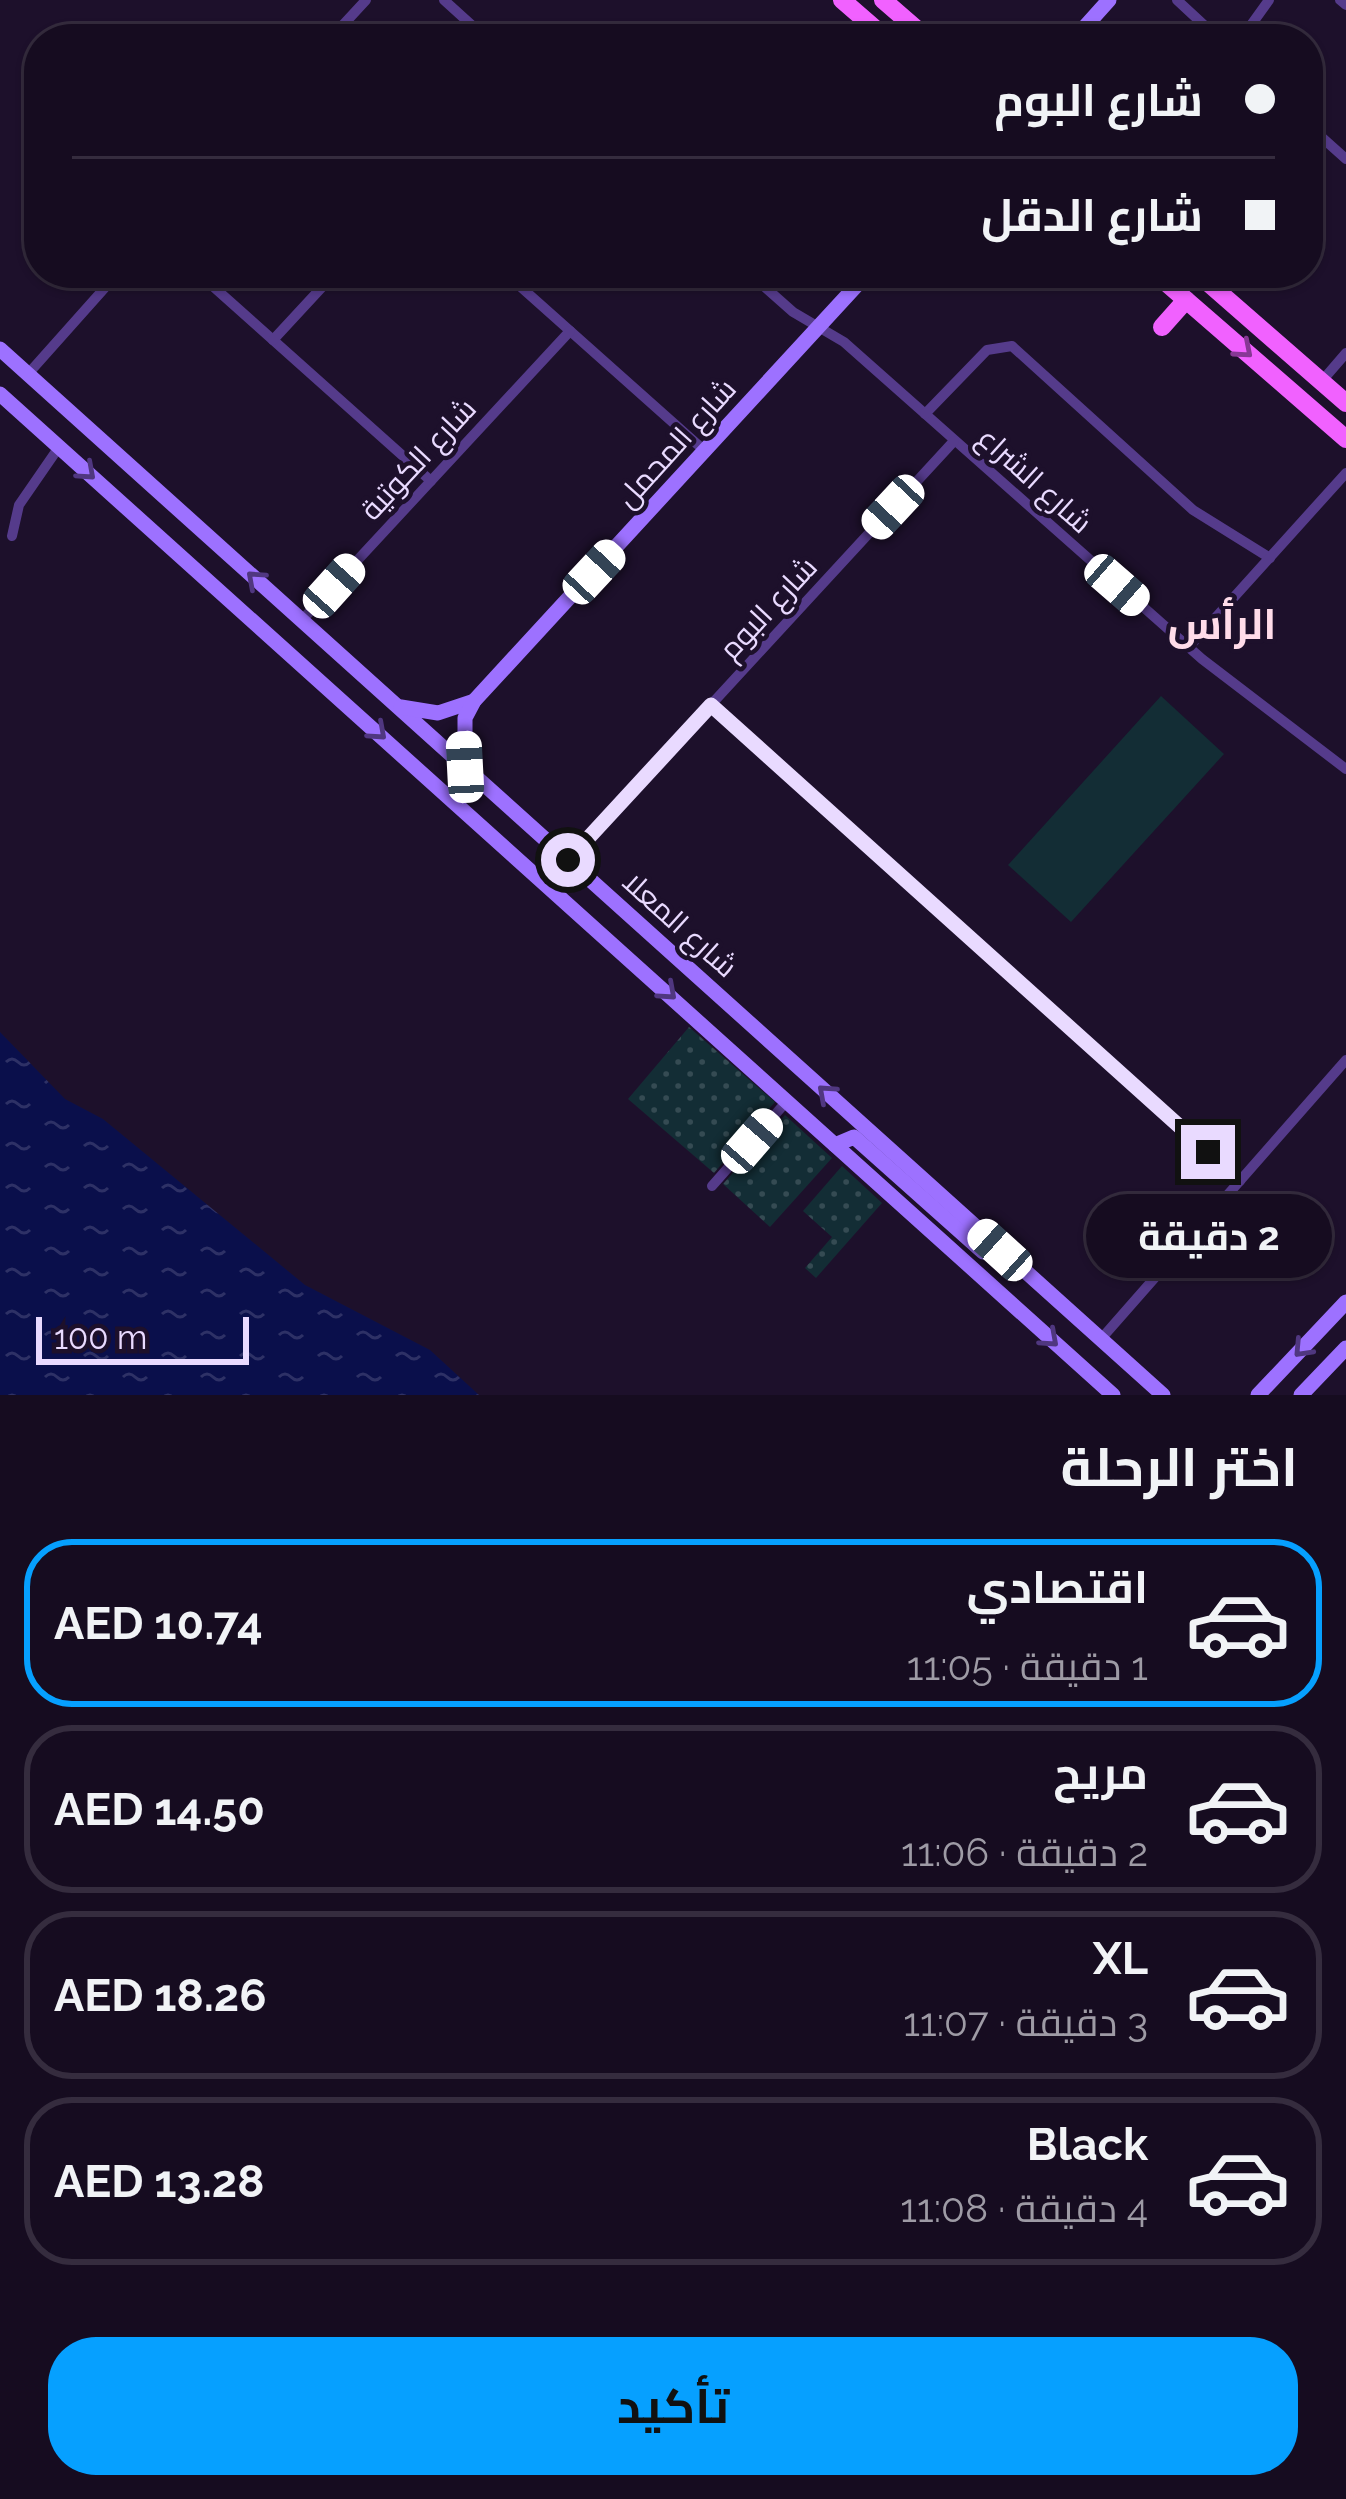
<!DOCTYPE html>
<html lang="ar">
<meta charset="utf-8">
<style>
:root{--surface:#160c20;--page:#1f1529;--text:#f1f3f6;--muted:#9e9ba5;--line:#352c3e;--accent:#06a0ff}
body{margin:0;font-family:Raleway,Cairo,sans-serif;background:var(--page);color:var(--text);direction:rtl;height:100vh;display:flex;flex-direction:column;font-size:45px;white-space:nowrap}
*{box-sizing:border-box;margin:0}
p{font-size:39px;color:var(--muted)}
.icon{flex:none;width:66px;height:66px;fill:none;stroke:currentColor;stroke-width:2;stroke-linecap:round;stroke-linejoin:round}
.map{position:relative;height:1395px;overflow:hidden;direction:ltr}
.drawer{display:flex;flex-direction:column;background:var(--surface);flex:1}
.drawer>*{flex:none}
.banner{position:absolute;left:24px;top:24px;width:1299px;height:264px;border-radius:48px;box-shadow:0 3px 9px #0004,0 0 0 3px var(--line);direction:rtl;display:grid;align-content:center;height:264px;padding:0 48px;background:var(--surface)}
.scale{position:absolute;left:36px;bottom:30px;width:213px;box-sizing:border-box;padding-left:12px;border:6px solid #e9daff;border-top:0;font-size:33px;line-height:42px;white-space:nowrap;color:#e9daff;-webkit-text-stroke:9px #1d102b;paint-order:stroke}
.end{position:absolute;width:54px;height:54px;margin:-27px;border:15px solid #e9daff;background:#111;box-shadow:0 0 0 6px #111}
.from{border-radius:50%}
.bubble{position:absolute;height:84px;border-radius:42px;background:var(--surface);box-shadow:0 3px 9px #0004,0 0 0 3px var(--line);font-size:39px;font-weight:700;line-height:84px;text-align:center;direction:rtl}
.car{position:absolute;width:36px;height:72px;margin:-36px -18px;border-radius:15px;box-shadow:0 0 9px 3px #0007;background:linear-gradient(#fff 24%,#345 0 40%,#fff 0 76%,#345 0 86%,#fff 0)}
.banner b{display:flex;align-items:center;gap:42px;height:114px;font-size:45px}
.banner b+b{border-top:3px solid var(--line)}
.banner i{width:30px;height:30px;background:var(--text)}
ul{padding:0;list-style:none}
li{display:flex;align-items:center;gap:36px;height:168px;margin:0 24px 18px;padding:0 24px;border:6px solid var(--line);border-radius:48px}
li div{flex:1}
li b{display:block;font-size:45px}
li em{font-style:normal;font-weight:700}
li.on{border-color:var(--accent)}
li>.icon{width:108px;height:108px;stroke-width:1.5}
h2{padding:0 48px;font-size:54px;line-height:144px}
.action{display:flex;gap:24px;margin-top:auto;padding:24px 48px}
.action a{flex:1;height:138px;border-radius:48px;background:var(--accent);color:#111;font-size:48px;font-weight:700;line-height:138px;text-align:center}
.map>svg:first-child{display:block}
</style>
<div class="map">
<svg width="1346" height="1395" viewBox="0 0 1346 1395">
<defs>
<pattern id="park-dots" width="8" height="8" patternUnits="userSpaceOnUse" patternTransform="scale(3)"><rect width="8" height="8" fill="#132d35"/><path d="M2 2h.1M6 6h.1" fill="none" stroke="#354b53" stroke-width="1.8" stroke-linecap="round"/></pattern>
<pattern id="water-ripples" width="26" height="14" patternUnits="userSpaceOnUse" patternTransform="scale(3)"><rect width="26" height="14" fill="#0a0f4b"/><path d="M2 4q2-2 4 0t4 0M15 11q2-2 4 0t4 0" fill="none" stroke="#2e3166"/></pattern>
</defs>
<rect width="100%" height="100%" fill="#1d102b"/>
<g fill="url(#park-dots)">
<polygon points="689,1027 775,1102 714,1173 628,1099"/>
<polygon points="785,1115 832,1158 770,1227 723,1184"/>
<polygon points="842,1166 882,1203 816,1278 805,1268 832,1237 803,1211"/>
</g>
<polygon fill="#132d35" points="1161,696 1224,754 1071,922 1008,865"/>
<polygon fill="url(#water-ripples)" points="0,1032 65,1099 103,1119 305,1285 430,1350 479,1395 0,1395"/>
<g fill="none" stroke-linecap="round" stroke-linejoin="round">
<g stroke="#553b8b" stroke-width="10">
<polyline points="444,0 487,39"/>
<polyline points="1177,0 1219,39"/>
<polyline points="1340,0 1346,5"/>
<polyline points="330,39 366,0"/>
<polyline points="1241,39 1269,0"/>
<polyline points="1308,125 1346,159"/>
<polyline points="198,273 431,481"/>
<polyline points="505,273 706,452"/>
<polyline points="749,273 793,312 844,342 1202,659 1346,769"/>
<polyline points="273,340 335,273"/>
<polyline points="28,374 118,273"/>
<polyline points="1321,382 1346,353"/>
<polyline points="925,414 987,350 1012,346 1193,510 1270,558"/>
<polyline points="12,536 19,505 59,447"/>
<polyline points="302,620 570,331"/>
<polyline points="1189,647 1346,473"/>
<polyline points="711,705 1240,1181"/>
<polyline points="568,860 954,441"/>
<polyline points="712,1186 787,1101"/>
<polyline points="1101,1339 1346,1060"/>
</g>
<g stroke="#9d71ff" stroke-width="15">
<polyline points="1074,39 1109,0"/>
<polyline points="0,349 1163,1395"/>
<polyline points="0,394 1113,1395"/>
<polyline points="401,707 438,713 474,701"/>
<polyline points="465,767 465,718 474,701 868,273"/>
<polyline points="835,1145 854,1137 983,1252 1000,1250"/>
<polyline points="1258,1395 1346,1302"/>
<polyline points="1301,1395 1346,1348"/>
</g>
<g stroke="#f161ff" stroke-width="18">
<polyline points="842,0 887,39"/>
<polyline points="883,0 928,39"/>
<polyline points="1155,273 1346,439"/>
<polyline points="1197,273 1346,403"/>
<polyline points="1162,327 1186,300"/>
</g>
</g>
<defs><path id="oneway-chevron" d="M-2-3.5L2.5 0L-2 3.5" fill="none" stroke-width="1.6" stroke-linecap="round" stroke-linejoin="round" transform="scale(3)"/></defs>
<use stroke="#873895" href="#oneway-chevron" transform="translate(1244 350) rotate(41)"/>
<g stroke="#503780">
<use href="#oneway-chevron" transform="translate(87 472) rotate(42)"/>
<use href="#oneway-chevron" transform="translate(255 579) rotate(-138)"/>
<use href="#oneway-chevron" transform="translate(378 732) rotate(42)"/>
<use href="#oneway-chevron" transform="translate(668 992) rotate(42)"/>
<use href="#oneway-chevron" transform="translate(826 1093) rotate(-138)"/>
<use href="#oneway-chevron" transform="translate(1050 1339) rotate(42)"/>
<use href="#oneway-chevron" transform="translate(1302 1349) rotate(133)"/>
</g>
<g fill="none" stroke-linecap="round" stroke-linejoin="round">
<polyline stroke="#e9daff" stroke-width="15" points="568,860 711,705 1208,1152"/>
</g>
<g text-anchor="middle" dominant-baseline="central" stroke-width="9" stroke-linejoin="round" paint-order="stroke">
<g font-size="30" fill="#e9daff" stroke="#1d102b">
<text transform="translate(676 443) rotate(-48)">شارع المحمل</text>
<text transform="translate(418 459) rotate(-47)">شارع الكوتية</text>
<text transform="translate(1035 480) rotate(42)">شارع الشراع</text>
<text transform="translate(768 608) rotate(-47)">شارع البوم</text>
<text transform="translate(680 924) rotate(42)">شارع المعلا</text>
</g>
<g font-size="42" font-weight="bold" fill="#ffdce9" stroke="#1d102b">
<text x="1222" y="624">الرأس</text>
</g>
</g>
</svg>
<div class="scale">100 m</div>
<i class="end from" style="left:568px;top:860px"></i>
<i class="end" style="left:1208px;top:1152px"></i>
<div class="bubble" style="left:1086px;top:1194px;width:246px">2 دقيقة</div>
<i class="car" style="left:893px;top:507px;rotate:223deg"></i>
<i class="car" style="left:594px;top:572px;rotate:43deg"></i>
<i class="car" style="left:1117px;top:585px;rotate:131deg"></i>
<i class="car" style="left:334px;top:586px;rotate:42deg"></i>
<i class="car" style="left:465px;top:767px;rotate:357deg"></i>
<i class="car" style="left:752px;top:1141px;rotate:41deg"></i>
<i class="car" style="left:1000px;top:1250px;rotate:312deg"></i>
<div class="banner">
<b><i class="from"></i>شارع البوم</b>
<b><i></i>شارع الدقل</b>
</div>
</div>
<section class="drawer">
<h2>اختر الرحلة</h2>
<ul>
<li class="on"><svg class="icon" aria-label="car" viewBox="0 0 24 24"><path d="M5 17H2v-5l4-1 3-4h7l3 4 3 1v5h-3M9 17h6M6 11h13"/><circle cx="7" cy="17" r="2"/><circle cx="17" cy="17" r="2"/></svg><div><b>اقتصادي</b><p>1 دقيقة · 11:05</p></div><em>AED 10.74</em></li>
<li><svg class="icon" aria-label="car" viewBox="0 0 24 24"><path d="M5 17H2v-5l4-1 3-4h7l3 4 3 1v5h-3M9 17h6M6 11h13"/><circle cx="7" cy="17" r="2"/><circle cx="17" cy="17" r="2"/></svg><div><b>مريح</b><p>2 دقيقة · 11:06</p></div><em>AED 14.50</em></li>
<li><svg class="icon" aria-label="car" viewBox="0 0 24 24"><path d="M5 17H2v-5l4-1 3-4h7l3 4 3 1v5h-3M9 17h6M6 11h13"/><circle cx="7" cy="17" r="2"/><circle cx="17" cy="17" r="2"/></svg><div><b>XL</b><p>3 دقيقة · 11:07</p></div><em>AED 18.26</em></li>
<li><svg class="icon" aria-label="car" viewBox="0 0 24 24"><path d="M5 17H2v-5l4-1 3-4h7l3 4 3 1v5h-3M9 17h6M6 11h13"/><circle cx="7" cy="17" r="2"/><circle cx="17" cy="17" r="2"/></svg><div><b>Black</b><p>4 دقيقة · 11:08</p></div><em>AED 13.28</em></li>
</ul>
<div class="action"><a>تأكيد</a></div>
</section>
